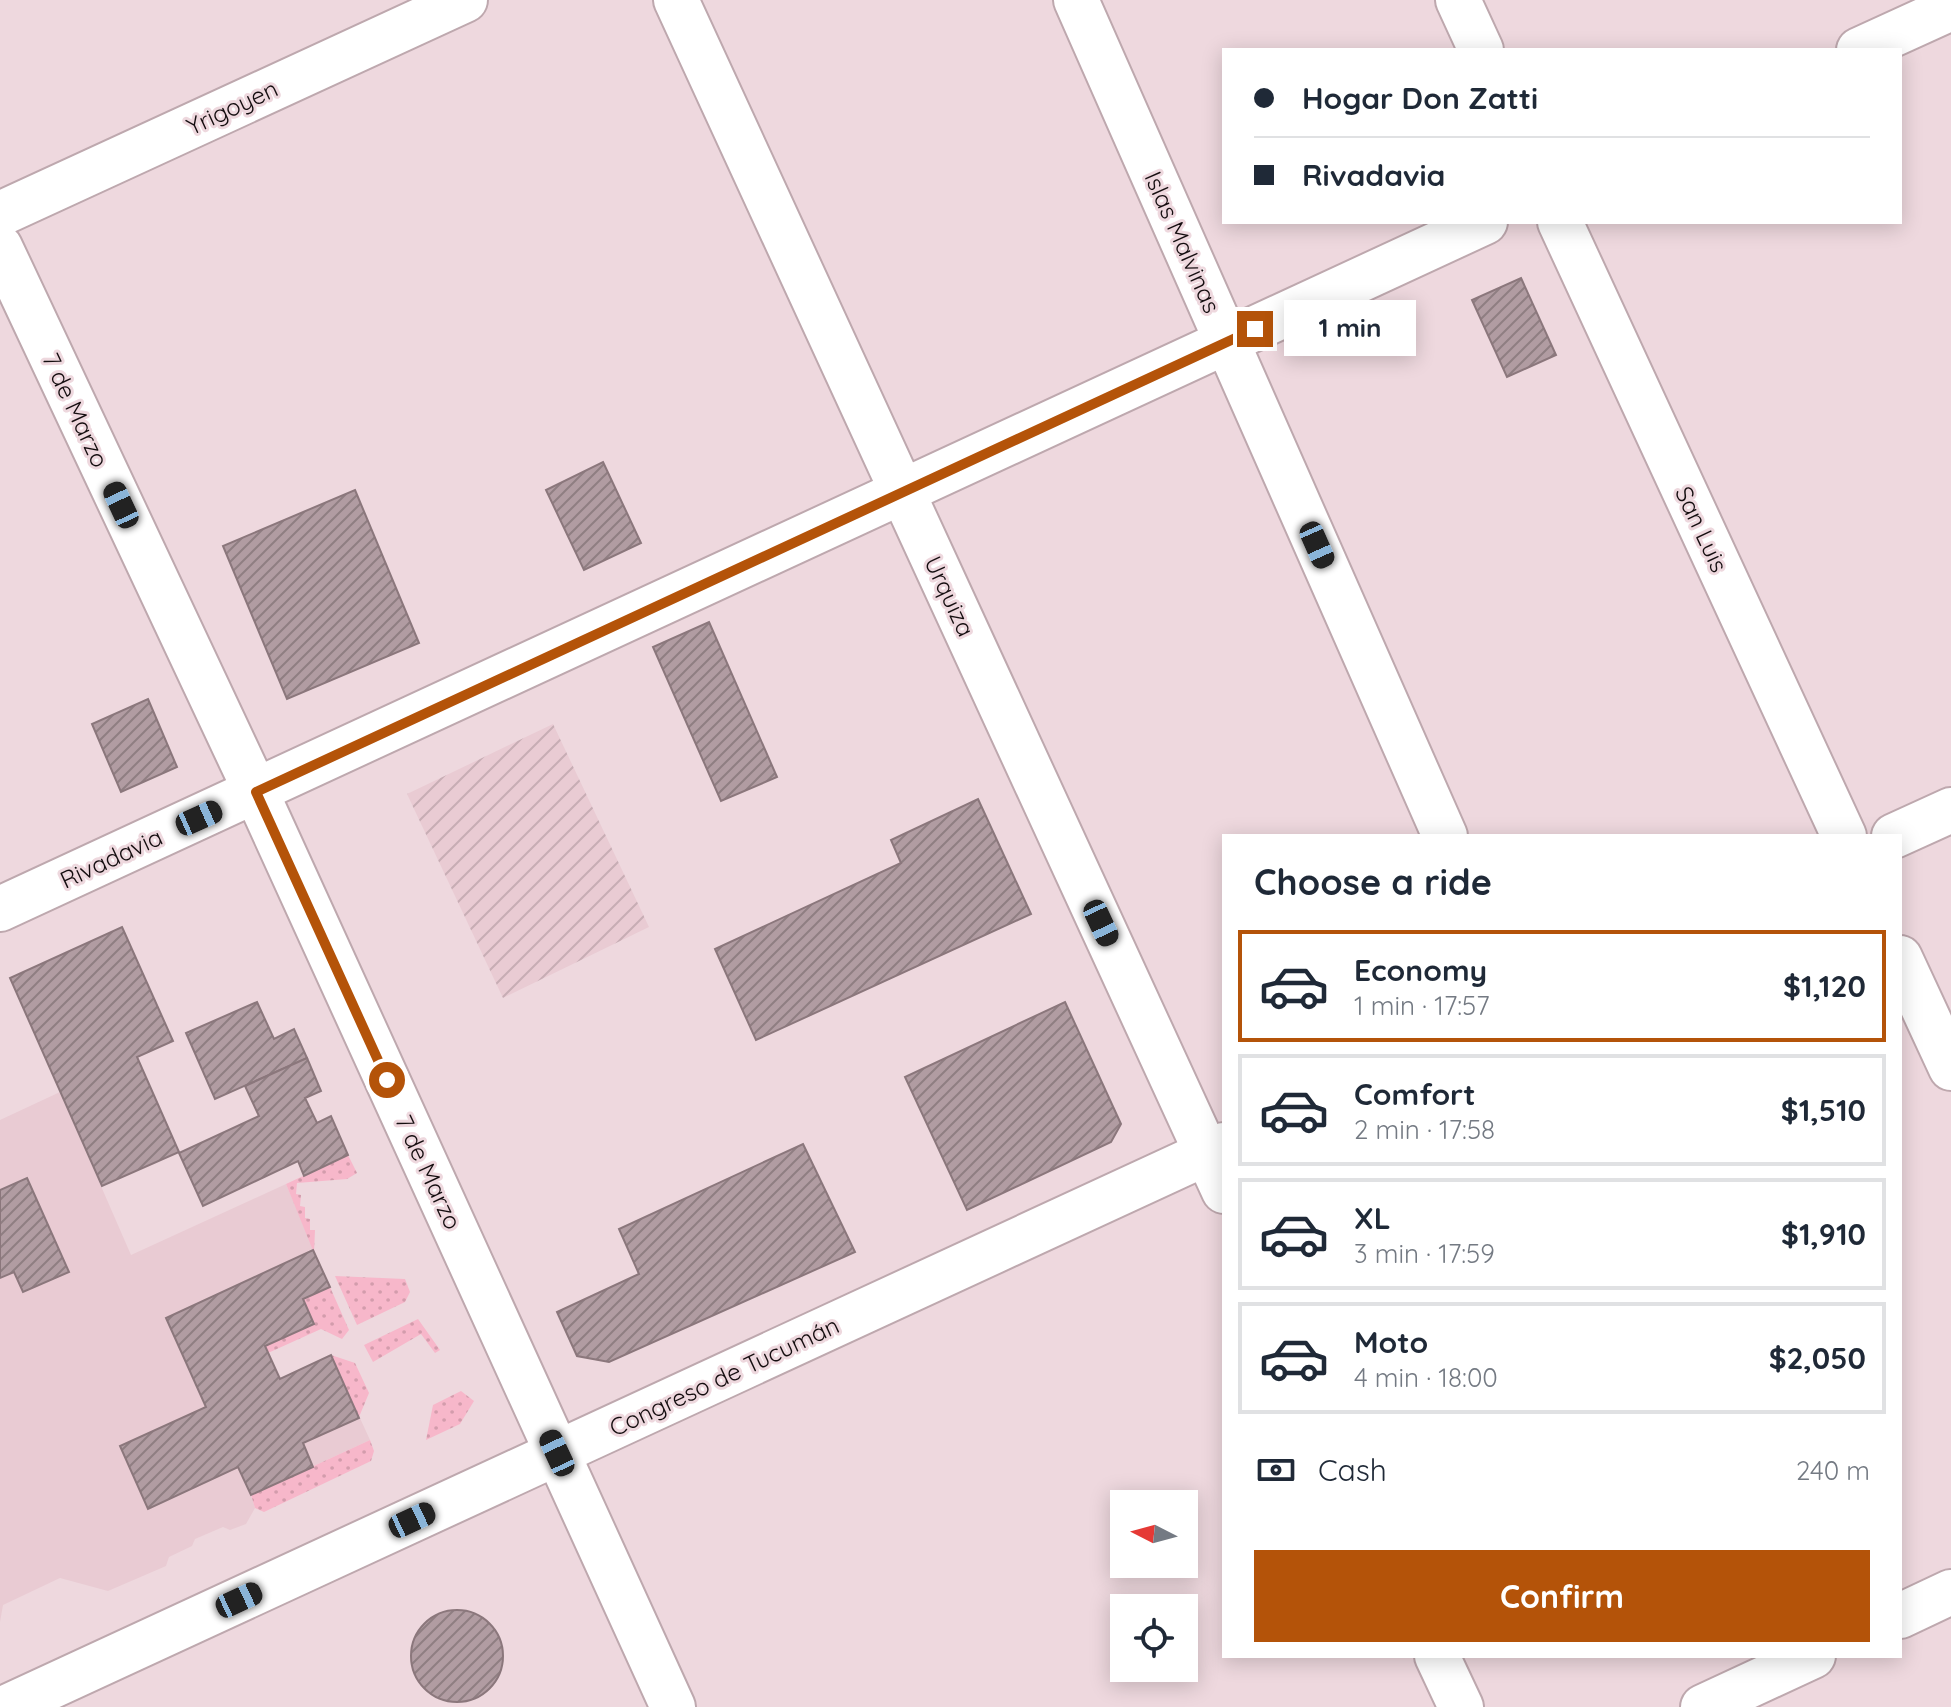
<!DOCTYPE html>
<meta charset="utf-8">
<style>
:root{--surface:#fff;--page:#f2f2f3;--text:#1f2937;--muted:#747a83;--line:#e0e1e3;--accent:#b45309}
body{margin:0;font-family:Quicksand,sans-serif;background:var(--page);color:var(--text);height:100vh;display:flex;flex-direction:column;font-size:30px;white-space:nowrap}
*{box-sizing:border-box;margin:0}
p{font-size:26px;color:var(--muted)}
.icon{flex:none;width:44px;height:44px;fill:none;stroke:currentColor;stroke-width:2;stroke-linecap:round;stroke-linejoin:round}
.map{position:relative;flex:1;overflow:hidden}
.panel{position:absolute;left:1222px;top:834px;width:680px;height:824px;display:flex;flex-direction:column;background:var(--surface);border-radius:0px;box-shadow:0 4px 20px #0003}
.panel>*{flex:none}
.hud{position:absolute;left:1222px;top:48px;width:680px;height:176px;border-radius:0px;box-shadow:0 4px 20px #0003;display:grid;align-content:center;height:176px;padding:0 32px;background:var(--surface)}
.needle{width:52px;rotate:276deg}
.buttons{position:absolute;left:1110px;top:1490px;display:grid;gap:16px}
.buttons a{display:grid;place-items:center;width:88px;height:88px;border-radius:0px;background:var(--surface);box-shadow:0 4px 20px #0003;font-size:40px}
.end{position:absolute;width:36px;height:36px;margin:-18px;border:10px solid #b45309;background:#fff;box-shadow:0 0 0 4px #fff}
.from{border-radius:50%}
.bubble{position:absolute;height:56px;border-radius:0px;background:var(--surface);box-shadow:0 4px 20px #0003;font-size:26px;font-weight:700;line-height:56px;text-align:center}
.car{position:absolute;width:24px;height:48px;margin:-24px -12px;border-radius:10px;box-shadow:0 0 6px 2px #0007;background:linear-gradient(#222 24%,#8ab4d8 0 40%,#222 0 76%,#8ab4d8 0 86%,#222 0)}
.hud b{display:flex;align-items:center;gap:28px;height:76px;font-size:30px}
.hud b+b{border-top:2px solid var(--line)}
.hud i{width:20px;height:20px;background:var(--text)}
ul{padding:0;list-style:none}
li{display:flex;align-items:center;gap:24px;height:112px;margin:0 16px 12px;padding:0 16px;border:4px solid var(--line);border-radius:0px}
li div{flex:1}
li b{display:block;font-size:30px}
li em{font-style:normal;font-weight:700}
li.active{border-color:var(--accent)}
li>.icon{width:72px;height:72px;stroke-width:1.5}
h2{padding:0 32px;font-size:36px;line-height:96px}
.pay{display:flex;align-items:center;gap:20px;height:88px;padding:0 32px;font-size:30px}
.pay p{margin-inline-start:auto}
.action{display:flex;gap:16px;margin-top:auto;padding:16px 32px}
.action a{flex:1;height:92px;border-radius:0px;background:var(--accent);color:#fff;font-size:32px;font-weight:700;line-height:92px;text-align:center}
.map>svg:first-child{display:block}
</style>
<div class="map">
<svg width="1951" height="1707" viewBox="0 0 1951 1707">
<defs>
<pattern id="industrial-furrows" width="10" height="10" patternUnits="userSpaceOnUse" patternTransform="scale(2)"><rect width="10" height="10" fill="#e9cbd3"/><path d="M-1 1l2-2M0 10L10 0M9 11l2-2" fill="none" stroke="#c7adb4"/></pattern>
<pattern id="grass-dots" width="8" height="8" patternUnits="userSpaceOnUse" patternTransform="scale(2)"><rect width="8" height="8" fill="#f7b7ca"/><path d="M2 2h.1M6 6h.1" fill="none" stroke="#d39cac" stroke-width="1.8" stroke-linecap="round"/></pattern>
<pattern id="building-hatch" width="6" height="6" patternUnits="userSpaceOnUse" patternTransform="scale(2)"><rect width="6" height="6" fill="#b19ca2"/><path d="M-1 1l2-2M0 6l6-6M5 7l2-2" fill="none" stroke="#8f7e82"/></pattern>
</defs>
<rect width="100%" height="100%" fill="#eed8de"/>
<polygon fill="#e9cbd3" points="60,1092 131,1255 286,1184 330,1287 303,1299 314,1324 265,1346 281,1379 331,1355 370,1440 251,1495 255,1508 246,1524 230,1530 223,1527 195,1539 192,1546 169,1557 166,1566 108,1591 60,1578 3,1605 0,1622 0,1120"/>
<polygon fill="url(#industrial-furrows)" points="553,724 649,927 503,998 407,794"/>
<g fill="url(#grass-dots)">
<polygon points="348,1155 357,1173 347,1179 297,1183 296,1194 301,1195 300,1206 305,1207 305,1218 310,1219 310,1230 315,1230 314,1253 286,1184"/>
<polygon points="335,1276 405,1279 410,1292 405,1302 357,1325"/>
<polygon points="330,1287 349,1330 342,1339 321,1329 268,1353 265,1346 314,1324 303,1299"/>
<polygon points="418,1319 440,1350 435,1353 421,1334 373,1362 364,1345"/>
<polygon points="331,1355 355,1363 369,1393 359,1417"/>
<polygon points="461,1391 474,1401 460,1424 426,1440 433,1405"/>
<polygon points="370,1440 374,1451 371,1461 264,1512 255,1508 251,1495"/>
</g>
<g fill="url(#building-hatch)" stroke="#8b777c" stroke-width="2">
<polygon points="1521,278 1556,355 1507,377 1472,300"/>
<polygon points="603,462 641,543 584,570 546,490"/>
<polygon points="355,490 419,643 287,699 223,546"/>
<polygon points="709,622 777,777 721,801 653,647"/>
<polygon points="148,699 177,767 121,792 92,724"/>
<polygon points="978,799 1031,914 756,1040 715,949 901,863 891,840"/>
<polygon points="122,927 173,1041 137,1057 179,1152 102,1186 10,978"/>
<polygon points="257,1002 274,1039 294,1029 307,1058 215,1099 186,1033"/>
<polygon points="1065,1002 1121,1124 1111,1142 967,1210 905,1077"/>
<polygon points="307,1058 321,1091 305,1098 317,1123 331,1116 348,1155 304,1176 298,1161 203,1206 179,1153 259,1116 245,1086"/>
<polygon points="803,1144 855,1252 609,1362 577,1356 557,1312 639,1274 619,1229"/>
<polygon points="27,1178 69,1272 23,1292 14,1272 0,1278 0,1190"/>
<polygon points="313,1250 330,1287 303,1299 314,1324 265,1346 280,1379 331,1355 359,1418 303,1443 313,1467 251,1495 238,1467 148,1509 120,1446 206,1407 166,1318"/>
<circle cx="457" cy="1656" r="46"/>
</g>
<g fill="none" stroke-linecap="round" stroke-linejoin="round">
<g stroke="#bea8ae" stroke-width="48">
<g id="minor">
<polyline points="676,0 1224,1191"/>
<polyline points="1076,0 1445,836"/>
<polyline points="1458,0 1481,50"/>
<polyline points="0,214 465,0"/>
<polyline points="1560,222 1844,836"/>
<polyline points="0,247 256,792 673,1707"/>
<polyline points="1894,836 1951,810"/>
<polyline points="1900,958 1951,1068"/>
<polyline points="1900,1616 1951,1592"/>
<polyline points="1437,1656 1461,1707"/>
<polyline points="7,1707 1224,1145"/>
<polyline points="1703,1707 1813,1656"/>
</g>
</g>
<g stroke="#bea8ae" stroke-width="48">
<g id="major">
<polyline points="1859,50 1951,8"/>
<polyline points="0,909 1485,222"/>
</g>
</g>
<use href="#minor" stroke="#fff" stroke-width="44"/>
<use href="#major" stroke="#fff" stroke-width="44"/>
</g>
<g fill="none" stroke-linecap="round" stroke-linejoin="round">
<polyline stroke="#b45309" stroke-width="10" points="387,1080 256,792 1255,329"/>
</g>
<g text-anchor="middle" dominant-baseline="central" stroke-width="6" stroke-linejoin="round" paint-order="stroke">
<g font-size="24" fill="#140d0f" stroke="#eed8de">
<text transform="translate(232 107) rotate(-25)">Yrigoyen</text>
<text transform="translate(1183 242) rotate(66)">Islas Malvinas</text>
<text transform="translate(76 410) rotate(65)">7 de Marzo</text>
<text transform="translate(1702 529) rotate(65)">San Luis</text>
<text transform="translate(950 596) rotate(65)">Urquiza</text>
<text transform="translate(111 858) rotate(-25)">Rivadavia</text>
<text transform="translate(429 1172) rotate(65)">7 de Marzo</text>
<text transform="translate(724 1376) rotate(-25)">Congreso de Tucumán</text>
</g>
</g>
</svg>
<div class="buttons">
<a><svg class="needle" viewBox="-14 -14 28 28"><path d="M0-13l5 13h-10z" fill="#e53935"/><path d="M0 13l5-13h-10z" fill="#747a83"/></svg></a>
<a><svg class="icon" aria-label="locate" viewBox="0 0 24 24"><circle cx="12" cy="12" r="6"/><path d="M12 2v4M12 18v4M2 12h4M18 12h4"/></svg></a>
</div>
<i class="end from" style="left:387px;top:1080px"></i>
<i class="end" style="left:1255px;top:329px"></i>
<div class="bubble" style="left:1284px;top:300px;width:132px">1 min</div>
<i class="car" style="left:121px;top:505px;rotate:335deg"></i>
<i class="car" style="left:1317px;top:545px;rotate:156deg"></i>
<i class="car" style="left:199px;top:818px;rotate:66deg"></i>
<i class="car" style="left:1101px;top:923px;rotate:155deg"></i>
<i class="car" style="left:557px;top:1453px;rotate:335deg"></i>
<i class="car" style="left:412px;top:1520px;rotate:65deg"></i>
<i class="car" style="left:239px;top:1600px;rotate:65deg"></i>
<div class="hud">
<b><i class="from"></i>Hogar Don Zatti</b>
<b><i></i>Rivadavia</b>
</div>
<section class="panel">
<h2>Choose a ride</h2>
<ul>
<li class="active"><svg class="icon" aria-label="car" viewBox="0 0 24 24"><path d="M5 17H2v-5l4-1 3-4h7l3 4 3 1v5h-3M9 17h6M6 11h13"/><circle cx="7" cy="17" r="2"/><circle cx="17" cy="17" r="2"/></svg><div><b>Economy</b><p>1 min · 17:57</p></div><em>$1,120</em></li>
<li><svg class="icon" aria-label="car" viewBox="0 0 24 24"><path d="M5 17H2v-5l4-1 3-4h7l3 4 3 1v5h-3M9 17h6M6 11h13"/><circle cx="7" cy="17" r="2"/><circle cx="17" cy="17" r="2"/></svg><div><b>Comfort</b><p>2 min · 17:58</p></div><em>$1,510</em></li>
<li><svg class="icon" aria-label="car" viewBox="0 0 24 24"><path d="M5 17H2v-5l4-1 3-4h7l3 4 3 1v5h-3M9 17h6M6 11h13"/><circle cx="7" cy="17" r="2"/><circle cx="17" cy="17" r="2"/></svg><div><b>XL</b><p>3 min · 17:59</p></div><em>$1,910</em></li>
<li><svg class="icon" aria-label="car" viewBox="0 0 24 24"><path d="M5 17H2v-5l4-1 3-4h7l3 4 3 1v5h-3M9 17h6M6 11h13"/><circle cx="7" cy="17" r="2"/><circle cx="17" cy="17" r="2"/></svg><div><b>Moto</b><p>4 min · 18:00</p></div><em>$2,050</em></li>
</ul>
<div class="pay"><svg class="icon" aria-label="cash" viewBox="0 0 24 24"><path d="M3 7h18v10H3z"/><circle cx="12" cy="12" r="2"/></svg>Cash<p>240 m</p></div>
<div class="action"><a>Confirm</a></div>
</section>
</div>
